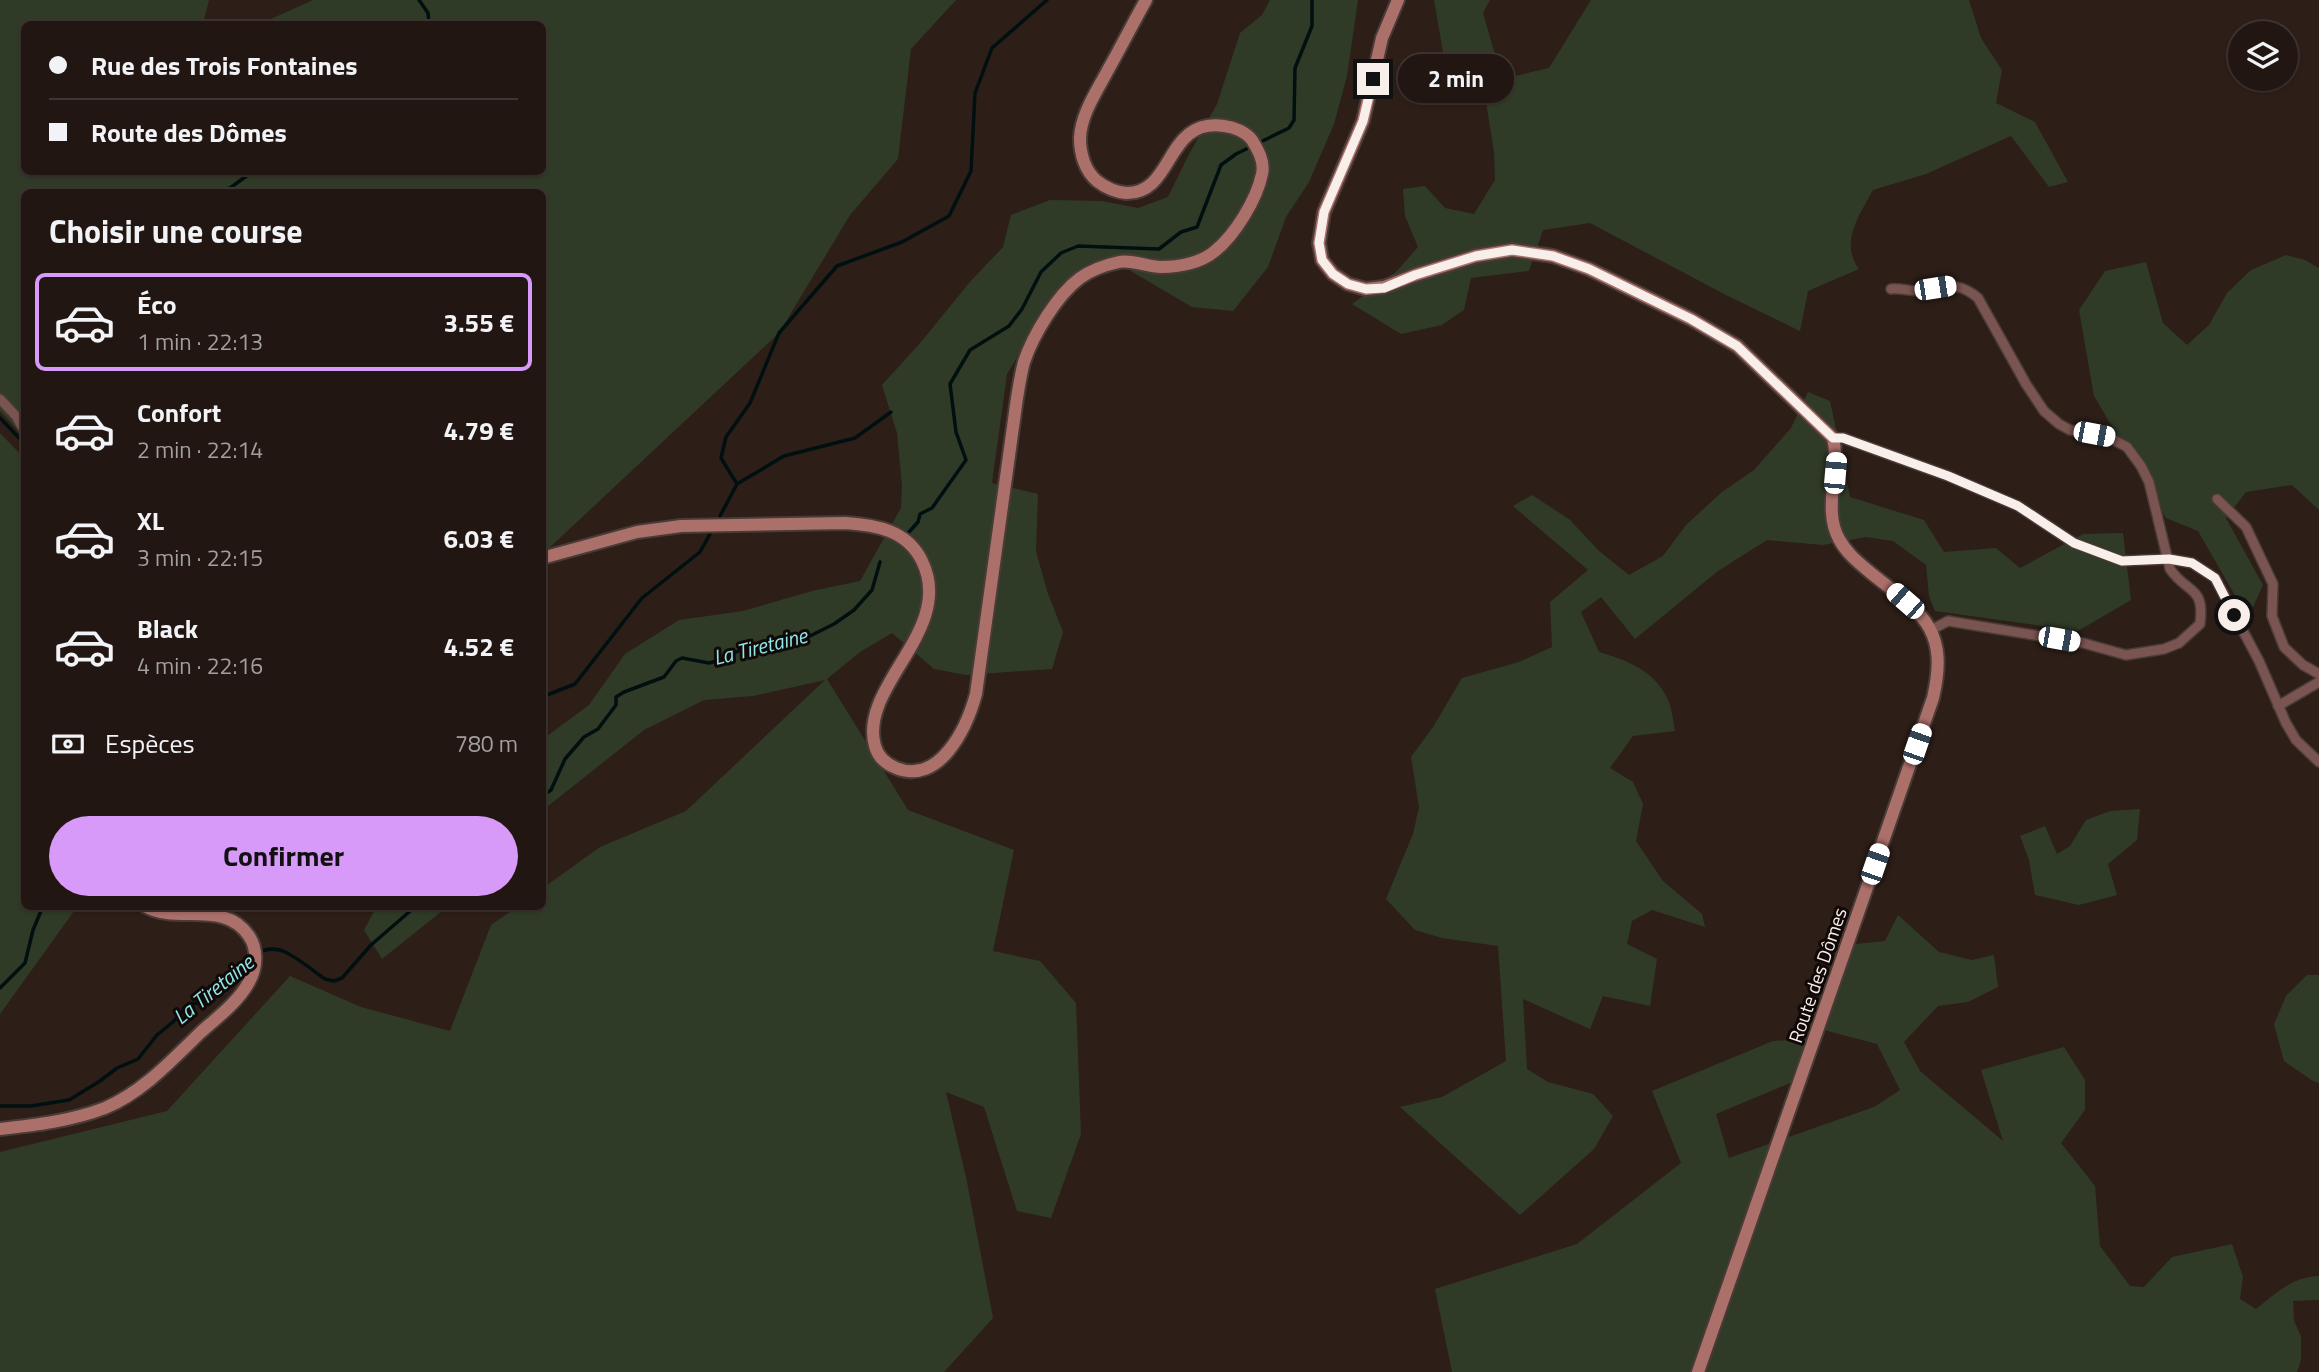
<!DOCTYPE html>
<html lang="fr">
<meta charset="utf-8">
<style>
:root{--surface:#221612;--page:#2a1f1b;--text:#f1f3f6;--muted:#a29f9f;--line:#3f3532;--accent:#d89af8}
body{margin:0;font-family:"Titillium Web",sans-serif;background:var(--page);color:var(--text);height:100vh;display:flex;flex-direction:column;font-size:26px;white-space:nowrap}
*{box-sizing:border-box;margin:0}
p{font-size:23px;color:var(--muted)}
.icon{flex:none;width:38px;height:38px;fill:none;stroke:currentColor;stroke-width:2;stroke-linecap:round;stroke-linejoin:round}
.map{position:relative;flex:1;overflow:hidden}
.drawer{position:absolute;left:21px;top:189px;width:525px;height:721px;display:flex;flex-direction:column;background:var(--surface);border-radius:10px;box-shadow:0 2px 5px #0004,0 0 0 2px var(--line)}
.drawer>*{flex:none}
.banner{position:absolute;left:21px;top:21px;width:525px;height:154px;border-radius:10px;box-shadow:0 2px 5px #0004,0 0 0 2px var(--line);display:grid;align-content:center;height:154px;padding:0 28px;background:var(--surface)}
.fabs{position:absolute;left:2228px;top:21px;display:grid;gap:14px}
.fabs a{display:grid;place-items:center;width:70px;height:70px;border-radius:50%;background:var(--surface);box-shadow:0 2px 5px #0004,0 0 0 2px var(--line);font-size:35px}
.end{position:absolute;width:32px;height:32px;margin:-16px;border:9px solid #f8eeea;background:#111;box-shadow:0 0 0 4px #111}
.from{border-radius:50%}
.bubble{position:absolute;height:49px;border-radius:24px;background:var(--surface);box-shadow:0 2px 5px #0004,0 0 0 2px var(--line);font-size:23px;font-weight:700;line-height:49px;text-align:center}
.car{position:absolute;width:21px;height:42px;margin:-21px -10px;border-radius:9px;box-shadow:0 0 5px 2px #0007;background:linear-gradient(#fff 24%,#345 0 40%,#fff 0 76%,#345 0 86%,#fff 0)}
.banner b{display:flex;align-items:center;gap:24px;height:66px;font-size:26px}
.banner b+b{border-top:2px solid var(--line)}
.banner i{width:18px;height:18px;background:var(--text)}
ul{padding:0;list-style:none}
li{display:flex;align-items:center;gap:21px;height:98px;margin:0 14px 10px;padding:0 14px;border:4px solid transparent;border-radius:10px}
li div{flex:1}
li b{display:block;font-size:26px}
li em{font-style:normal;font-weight:700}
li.selected{border-color:var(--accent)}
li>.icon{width:63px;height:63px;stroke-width:1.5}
h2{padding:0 28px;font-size:32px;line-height:84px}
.pay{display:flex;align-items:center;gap:18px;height:77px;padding:0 28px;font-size:26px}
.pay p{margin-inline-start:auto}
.action{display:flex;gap:14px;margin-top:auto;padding:14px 28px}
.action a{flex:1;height:80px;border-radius:42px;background:var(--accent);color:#111;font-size:28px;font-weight:700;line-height:80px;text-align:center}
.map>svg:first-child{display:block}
</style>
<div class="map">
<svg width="2319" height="1372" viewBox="0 0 2319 1372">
<rect width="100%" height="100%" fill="#2d1e18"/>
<g fill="#303b27">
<polygon points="0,0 209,0 203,24 24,24 24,172 542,172 542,24 260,24 313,0 956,0 911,49 898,159 850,215 779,333 547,550 543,551 542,192 24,192 24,437 0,411"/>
<polygon points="1270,0 1358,0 1347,76 1334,124 1309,182 1286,217 1268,267 1233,311 1192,307 1107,257 1060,286 1007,374 992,483 1038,494 1036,551 1047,591 1063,632 1052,669 966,675 934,669 892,633 860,652 827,679 908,810 1014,850 993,951 1040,961 1076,1003 1081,1134 1051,1218 1017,1211 984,1107 946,1092 966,1177 993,1318 944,1372 0,1372 0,1152 167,1111 290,976 361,1007 450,1031 491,925 517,907 542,906 543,888 600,847 686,811 825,680 753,696 704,700 644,730 543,810 543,739 589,705 625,654 679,620 743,611 812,591 860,581 901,508 902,486 897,433 882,385 921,342 969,283 1003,247 1011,215 1050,200 1102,201 1138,208 1168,197 1187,158 1217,104 1240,33 1262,15"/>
<path d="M1434 0H1490L1483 13 1502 79 1549 68 1591 0H1969L1981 38 2002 70 1996 103 2035 122 2068 182 2049 187 2011 136 1926 174 1873 190C1860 215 1839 241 1859 269L1808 291 1800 331 1726 295 1590 223 1543 230 1529 271 1471 278 1464 310 1442 325 1401 334 1352 304 1397 271 1418 247 1405 216 1403 189 1425 186 1445 208 1474 214 1495 180 1494 152 1486 102 1461 81 1443 52Z"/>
<polygon points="2286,255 2305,260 2319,268 2319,510 2292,485 2246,492 2226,518 2263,585 2248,618 2198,531 2166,518 2094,396 2079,310 2105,271 2146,262 2163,323 2187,345 2209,325 2227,293 2251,270"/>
<path d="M1808 392 1830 401 1850 497 1924 520 1944 552 1996 548 2020 568 2083 534 2123 533 2131 600 2078 631 1935 611 1929 596 1926 565 1893 541 1866 537 1823 545 1767 540 1718 571 1635 639 1601 597 1581 612 1599 652C1626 660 1654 670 1667 698 1672 707 1673 721 1675 731L1633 736 1610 768 1633 782 1643 804 1636 841 1663 881 1702 914 1705 927 1652 910 1632 921 1627 944 1657 959 1650 1006 1603 996 1590 1029 1523 999 1527 1069 1548 1082 1593 1094 1613 1116 1594 1149 1520 1215 1400 1107 1442 1097 1506 1061 1498 946 1442 938 1415 930 1386 899 1413 834 1419 807 1411 757 1433 727 1462 678 1519 662 1552 647 1550 602 1588 570 1513 506 1532 495 1569 519 1599 551 1629 575 1663 556 1686 525 1722 492 1754 470 1791 428Z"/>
<polygon points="0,433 24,458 24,906 77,907 0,1014"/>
<polygon points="2140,809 2137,840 2108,864 2117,895 2079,905 2035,895 2029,860 2020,836 2045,826 2057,854 2070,846 2086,820 2110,811"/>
<polygon points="377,906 447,906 447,907 382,959 364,930"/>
<path d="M1898 915 1939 952 1972 960 1994 955 1998 987 1968 1002 1938 1006 1904 1042 1920 1071 2003 1141 1981 1070 2064 1047 2085 1080V1110L2061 1143 2095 1186 2100 1246 2130 1286 2144 1287 2172 1257 2232 1244 2243 1277 2240 1299 2256 1309C2276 1293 2292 1277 2319 1276V1300L2293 1301 2294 1321 2301 1336V1360L2297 1372H1452L1435 1289 1577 1244 1681 1163 1652 1091 1773 1041 1809 1039 1795 1081 1716 1114 1729 1158 1874 1107 1900 1090 1877 1044 1824 1030 1855 944 1885 941Z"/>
<polygon points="2307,975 2319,975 2319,1083 2313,1081 2284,1061 2274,1024 2286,996"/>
</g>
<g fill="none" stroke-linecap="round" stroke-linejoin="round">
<g stroke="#001011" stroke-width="3.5">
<polyline points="419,0 428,13 429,24"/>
<polyline points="214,192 230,188 252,172"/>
<polyline points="0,418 24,443"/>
<polyline points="737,484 784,456 855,438 891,412"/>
<polyline points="720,516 737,484 721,458 726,437 750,403 779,333 837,266 902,242 949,216 971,171 975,93 992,48 1047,0"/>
<polyline points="909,532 918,522 920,514 932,508 966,460 956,432 950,384 970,350 1009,326 1022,309 1041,272 1061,253 1078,246 1159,249 1181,232 1197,227 1221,165 1236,154 1289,128 1294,120 1295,68 1312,26 1312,0"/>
<polyline points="542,697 575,684 642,598 700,552 710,534"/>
<polyline points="542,796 551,790 565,759 584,737 598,729 616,705 616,697 624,692 664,677 676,661 682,658 709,663 717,661 749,646 781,639 795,641 806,638 834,624 854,610 872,590 880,562"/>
<polyline points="0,988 25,963 33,930 43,906"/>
<path d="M0 1106H31L69 1100 100 1081 117 1068 138 1059 157 1035 174 1021 188 1004 201 1003C221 987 251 939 283 951 297 957 312 970 325 979L334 981 342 978 371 945 416 906"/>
</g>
<g stroke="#493b35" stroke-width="12">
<g id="street">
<path d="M1891 289C1900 288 1910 291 1919 291 1944 289 1956 279 1978 298L2026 384 2044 411 2059 424 2070 430 2108 437 2127 447 2141 466 2149 482 2170 569C2187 594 2205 585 2200 624L2179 643 2164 649 2126 655 2083 643 1948 621 1931 630"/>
<polyline points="0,399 16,416 24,430"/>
<polyline points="1833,438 1843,438 1948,476 2018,506 2074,543 2122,561 2169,559 2192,563 2215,578 2259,661 2286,723 2296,740 2319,762"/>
<polyline points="2217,499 2246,527 2273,584 2272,616 2284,647 2303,665 2319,674"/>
<polyline points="2278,706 2319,682"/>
</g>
</g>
<g stroke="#493b35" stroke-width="16">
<g id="secondary">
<path d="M1398 0 1382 38 1363 121 1324 212 1319 243 1322 260 1333 274 1348 284 1366 289 1384 287 1415 275 1476 256 1512 250 1553 256 1589 269 1691 319 1737 346 1833 438C1841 471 1822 508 1839 539 1847 554 1859 563 1872 574 1923 614 1949 629 1933 698L1698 1372"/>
<path d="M542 558 637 532 681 526 845 523C876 525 907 530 922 561 956 630 858 686 875 746 878 757 886 764 896 768 940 786 967 727 976 694L1017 398C1019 386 1021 373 1024 362 1033 335 1057 295 1080 278 1091 270 1105 265 1119 262 1132 259 1147 267 1161 267 1179 267 1201 263 1215 251 1235 235 1257 199 1262 174 1265 162 1258 150 1252 140 1246 132 1234 127 1224 126 1212 124 1199 126 1189 134 1166 152 1162 194 1126 193 1116 192 1106 188 1097 181 1085 171 1080 154 1080 138 1081 114 1097 91 1108 70 1121 47 1133 23 1146 0"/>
<path d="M0 1129C36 1125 71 1121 105 1108 143 1092 172 1060 201 1032 218 1017 238 1002 249 982 257 968 258 949 249 936 224 899 177 925 145 906"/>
</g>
</g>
<use href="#street" stroke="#7a5451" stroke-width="9"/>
<use href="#secondary" stroke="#ac706b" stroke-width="12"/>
</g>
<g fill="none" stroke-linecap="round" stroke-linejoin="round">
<polyline stroke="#f8eeea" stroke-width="9" points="1373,79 1363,121 1324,212 1319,243 1322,260 1333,274 1348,284 1366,289 1384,288 1415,275 1476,256 1512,250 1553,256 1589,269 1691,319 1737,346 1833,438 1843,438 1948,476 2018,506 2074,543 2122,561 2169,559 2192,563 2215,578 2234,615"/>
</g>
<g text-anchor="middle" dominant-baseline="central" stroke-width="6" stroke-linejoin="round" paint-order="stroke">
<g font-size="19" fill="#f8eeea" stroke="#100907">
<text transform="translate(1817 975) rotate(-71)">Route des Dômes</text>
</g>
<g font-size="21" font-style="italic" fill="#90e7e9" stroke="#100907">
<text transform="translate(760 646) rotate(-14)">La Tiretaine</text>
<text transform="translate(213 989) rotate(-39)">La Tiretaine</text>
</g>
</g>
</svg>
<div class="fabs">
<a><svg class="icon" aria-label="layers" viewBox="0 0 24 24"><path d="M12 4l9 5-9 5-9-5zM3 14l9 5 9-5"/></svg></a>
</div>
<i class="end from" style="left:2234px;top:615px"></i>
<i class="end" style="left:1373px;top:79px"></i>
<div class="bubble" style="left:1398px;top:54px;width:116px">2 min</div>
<i class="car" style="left:1935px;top:288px;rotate:81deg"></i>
<i class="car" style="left:2094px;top:434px;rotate:101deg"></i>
<i class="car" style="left:1835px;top:473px;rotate:5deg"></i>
<i class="car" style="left:1905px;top:601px;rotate:311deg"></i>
<i class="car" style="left:2059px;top:639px;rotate:100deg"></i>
<i class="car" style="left:1917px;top:744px;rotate:19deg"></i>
<i class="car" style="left:1875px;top:864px;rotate:19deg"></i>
<div class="banner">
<b><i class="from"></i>Rue des Trois Fontaines</b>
<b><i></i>Route des Dômes</b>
</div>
<section class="drawer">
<h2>Choisir une course</h2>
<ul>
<li class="selected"><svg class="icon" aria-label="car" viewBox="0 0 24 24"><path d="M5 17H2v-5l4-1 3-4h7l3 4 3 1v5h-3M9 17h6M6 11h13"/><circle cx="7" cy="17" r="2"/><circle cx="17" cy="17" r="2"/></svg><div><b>Éco</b><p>1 min · 22:13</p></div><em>3.55 €</em></li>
<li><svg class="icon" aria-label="car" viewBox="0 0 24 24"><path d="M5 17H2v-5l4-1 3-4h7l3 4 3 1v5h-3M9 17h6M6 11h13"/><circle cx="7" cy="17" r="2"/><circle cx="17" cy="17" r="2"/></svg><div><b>Confort</b><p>2 min · 22:14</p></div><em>4.79 €</em></li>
<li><svg class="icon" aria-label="car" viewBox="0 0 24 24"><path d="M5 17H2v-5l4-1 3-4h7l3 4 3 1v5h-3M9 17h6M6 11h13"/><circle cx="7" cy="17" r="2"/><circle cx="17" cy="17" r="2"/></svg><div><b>XL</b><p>3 min · 22:15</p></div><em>6.03 €</em></li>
<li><svg class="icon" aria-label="car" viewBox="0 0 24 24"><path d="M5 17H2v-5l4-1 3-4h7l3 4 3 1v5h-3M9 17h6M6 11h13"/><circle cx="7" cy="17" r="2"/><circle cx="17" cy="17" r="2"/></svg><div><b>Black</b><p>4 min · 22:16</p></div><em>4.52 €</em></li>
</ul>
<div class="pay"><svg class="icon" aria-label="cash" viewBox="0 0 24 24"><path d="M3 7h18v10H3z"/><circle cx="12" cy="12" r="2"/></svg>Espèces<p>780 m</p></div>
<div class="action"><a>Confirmer</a></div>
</section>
</div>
